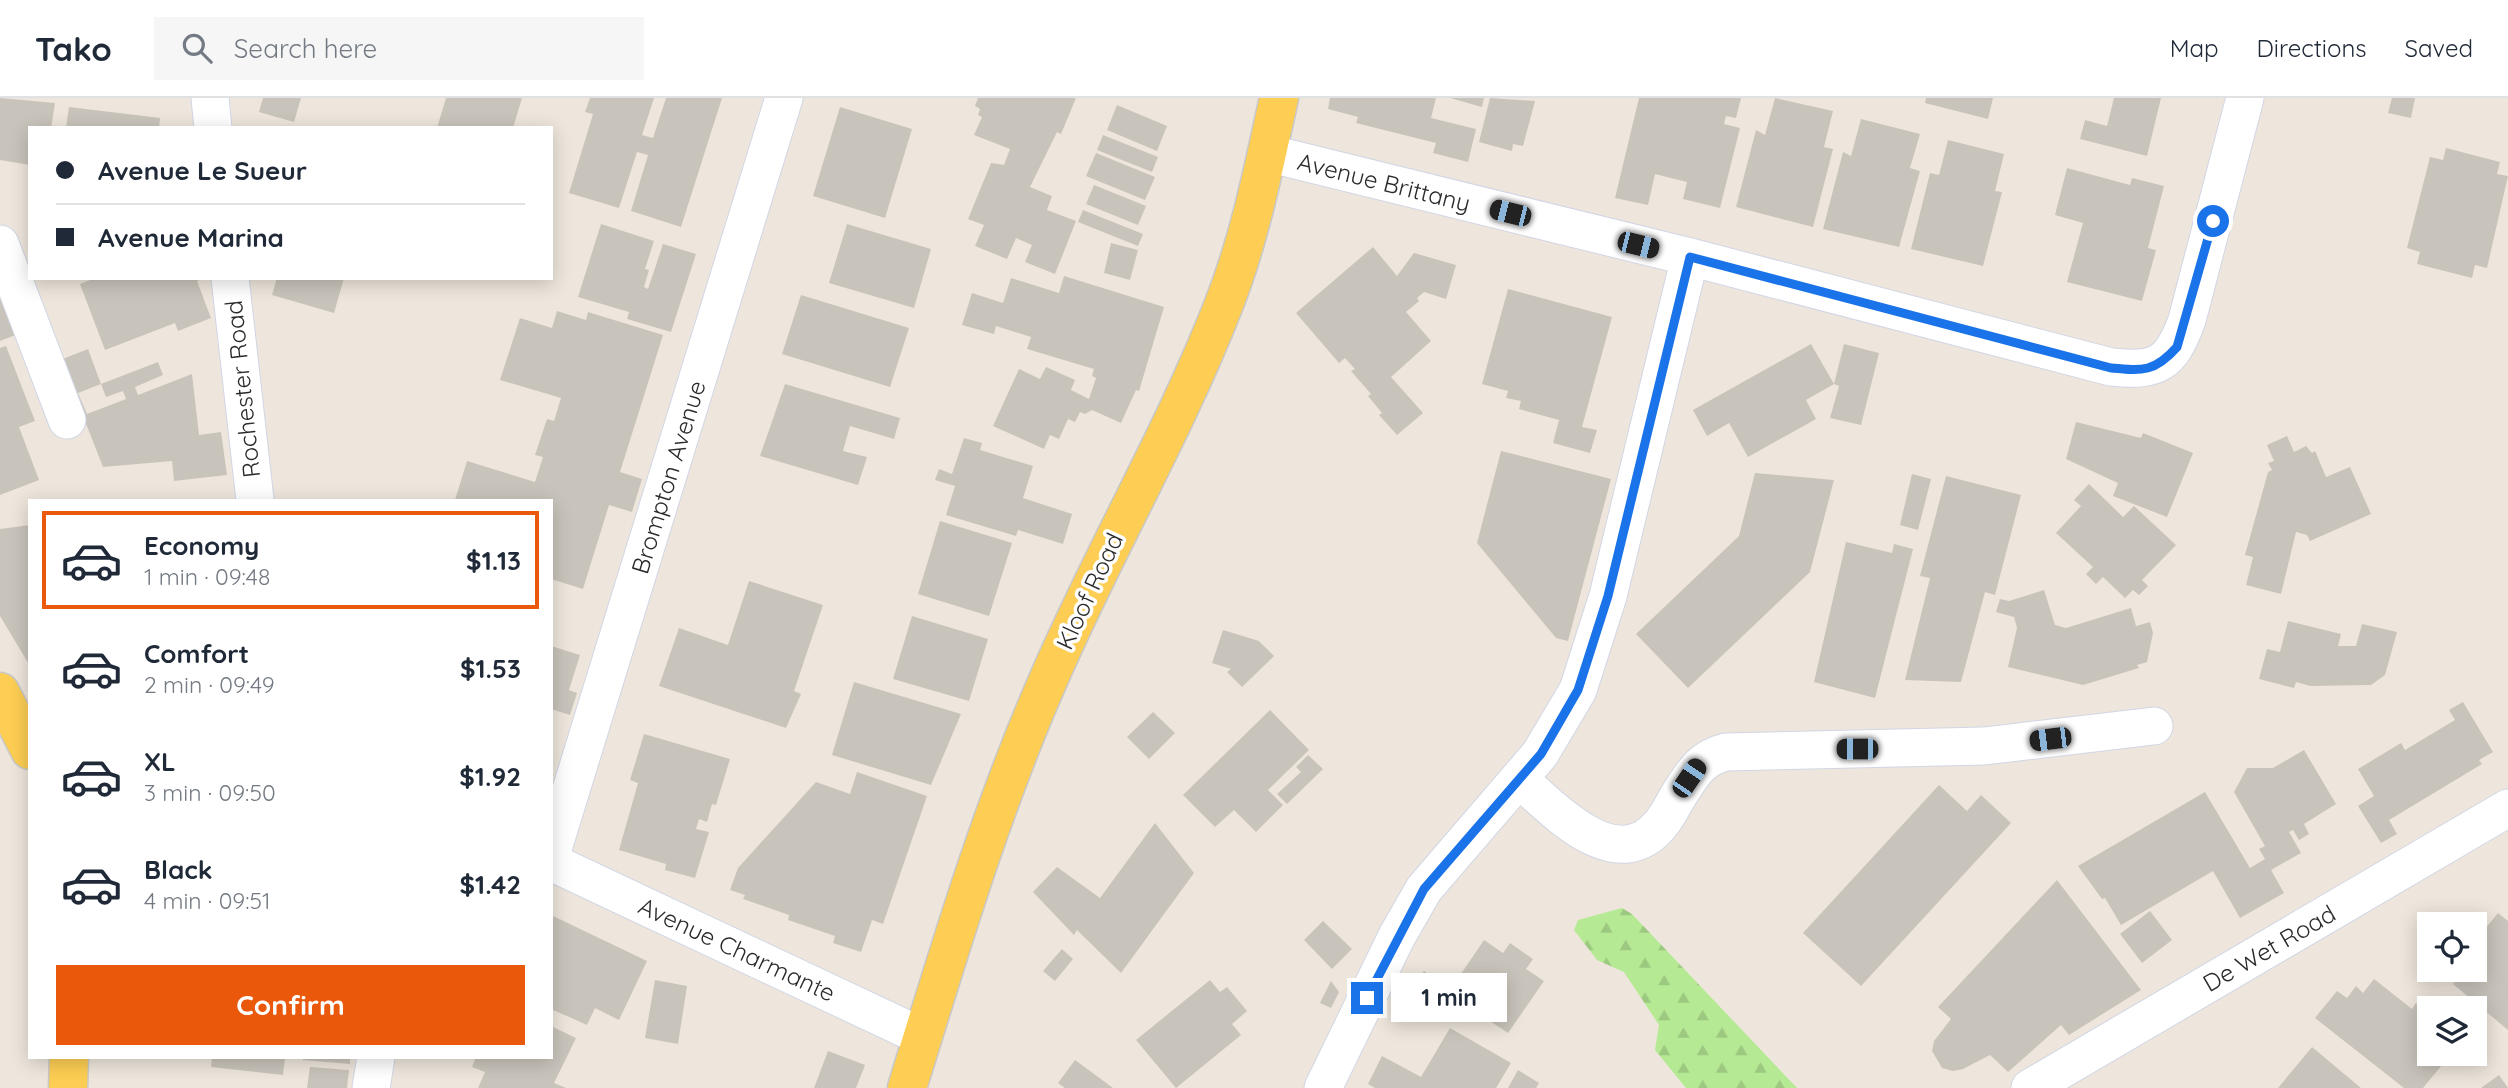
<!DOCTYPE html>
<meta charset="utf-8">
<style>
:root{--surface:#fff;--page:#f6f6f7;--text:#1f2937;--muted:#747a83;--line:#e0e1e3;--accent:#ea580c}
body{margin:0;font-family:Quicksand,sans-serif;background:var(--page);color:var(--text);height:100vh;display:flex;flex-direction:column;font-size:26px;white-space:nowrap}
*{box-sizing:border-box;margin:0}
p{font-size:23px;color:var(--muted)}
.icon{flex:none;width:38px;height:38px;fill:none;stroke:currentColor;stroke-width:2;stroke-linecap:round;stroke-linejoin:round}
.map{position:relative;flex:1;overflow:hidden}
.panel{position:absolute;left:28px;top:401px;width:525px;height:560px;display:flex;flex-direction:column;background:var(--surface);border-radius:0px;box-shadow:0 4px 18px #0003}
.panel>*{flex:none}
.guide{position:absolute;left:28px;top:28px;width:525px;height:154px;border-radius:0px;box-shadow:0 4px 18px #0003;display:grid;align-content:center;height:154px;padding:0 28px;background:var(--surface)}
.controls{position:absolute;left:2417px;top:814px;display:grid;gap:14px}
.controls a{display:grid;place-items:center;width:70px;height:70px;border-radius:0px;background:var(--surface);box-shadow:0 4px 18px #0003;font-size:35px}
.end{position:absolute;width:32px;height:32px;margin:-16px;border:9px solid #1a73e8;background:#fff;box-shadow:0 0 0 4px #fff}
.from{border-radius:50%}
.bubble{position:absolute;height:49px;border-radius:0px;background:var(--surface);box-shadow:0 4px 18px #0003;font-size:23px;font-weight:800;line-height:49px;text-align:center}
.car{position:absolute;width:21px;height:42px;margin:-21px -10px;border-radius:9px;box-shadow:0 0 5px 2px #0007;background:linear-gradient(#222 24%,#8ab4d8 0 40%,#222 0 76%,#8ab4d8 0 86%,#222 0)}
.guide b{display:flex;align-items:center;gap:24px;height:66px;font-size:26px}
.guide b+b{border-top:2px solid var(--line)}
.guide i{width:18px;height:18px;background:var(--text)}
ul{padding:12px 0 0;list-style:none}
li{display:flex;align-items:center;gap:21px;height:98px;margin:0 14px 10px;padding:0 14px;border:4px solid transparent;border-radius:0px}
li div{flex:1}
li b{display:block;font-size:26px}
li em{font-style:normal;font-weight:800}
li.selected{border-color:var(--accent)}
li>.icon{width:63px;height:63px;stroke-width:1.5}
.cta{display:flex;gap:14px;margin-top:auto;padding:14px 28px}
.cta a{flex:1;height:80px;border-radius:0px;background:var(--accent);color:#fff;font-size:28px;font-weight:800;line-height:80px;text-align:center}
header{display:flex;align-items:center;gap:42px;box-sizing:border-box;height:98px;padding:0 35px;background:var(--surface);border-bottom:2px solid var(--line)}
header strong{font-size:33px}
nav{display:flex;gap:38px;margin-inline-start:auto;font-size:24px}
.search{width:490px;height:63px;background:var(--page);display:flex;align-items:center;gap:18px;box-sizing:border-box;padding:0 24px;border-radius:0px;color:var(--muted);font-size:26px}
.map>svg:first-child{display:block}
</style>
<header>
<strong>Tako</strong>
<div class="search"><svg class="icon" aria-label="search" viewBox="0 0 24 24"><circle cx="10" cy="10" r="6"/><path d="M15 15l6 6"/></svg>Search here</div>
<nav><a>Map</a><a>Directions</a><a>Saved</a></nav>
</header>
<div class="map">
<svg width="2508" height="990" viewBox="0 0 2508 990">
<defs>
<pattern id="forest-firs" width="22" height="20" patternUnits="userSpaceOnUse" patternTransform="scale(1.75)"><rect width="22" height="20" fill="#b5e994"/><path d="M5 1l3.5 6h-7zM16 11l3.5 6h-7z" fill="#9cc880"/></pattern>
</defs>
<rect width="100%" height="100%" fill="#eee6dc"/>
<polygon fill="url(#forest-firs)" points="1622,810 1632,816 1797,990 1686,990 1655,952 1659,927 1624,874 1597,862 1574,832 1578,822"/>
<g fill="#c9c4bb">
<polygon points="0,0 55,5 51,30 30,30 30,67 0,62"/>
<polygon points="263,0 301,0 294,24 259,14"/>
<polygon points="446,0 522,0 513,30 437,30"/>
<polygon points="590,0 654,0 642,37 653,40 666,0 722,0 681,129 631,113 648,57 637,54 619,110 569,95 593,16 585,14"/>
<polygon points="978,0 1076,0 1061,36 1057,34 1030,89 1052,98 1047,112 1076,123 1055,176 1025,164 1032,147 1016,140 1007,161 975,148 984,127 968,121 991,65 1004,67 1010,51 974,37 982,19 978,17 980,11 975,8"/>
<polygon points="1330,0 1436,0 1431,20 1476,31 1468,64 1433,55 1436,45 1356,25 1358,19 1328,11"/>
<polygon points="1450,0 1484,0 1482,9"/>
<polygon points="1490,0 1535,3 1523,48 1513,46 1512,53 1479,44"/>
<polygon points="1639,0 1741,0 1736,20 1726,18 1724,26 1740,30 1720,110 1683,101 1687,84 1655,76 1648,107 1615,100"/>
<polygon points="1775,0 1833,13 1824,49 1833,51 1813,129 1736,109 1756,32 1765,37"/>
<polygon points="1926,0 1993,0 1988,21 1925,5"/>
<polygon points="2114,0 2161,0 2147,58 2080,41 2085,22 2107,28"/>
<polygon points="2392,0 2415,0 2411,20 2388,15"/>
<polygon points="1117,7 1167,28 1157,53 1107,32"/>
<polygon points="69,9 160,20 159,30 66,30"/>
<polygon points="840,9 912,31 885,120 813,98"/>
<polygon points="1861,21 1920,36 1910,70 1920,73 1899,149 1823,131 1843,54 1851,58"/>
<polygon points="1103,37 1158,59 1152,74 1097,52"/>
<polygon points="1948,42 2004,56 1995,93 2002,94 1983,168 1911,151 1930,75 1939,77"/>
<polygon points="2446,50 2500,64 2497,76 2508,78 2487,170 2475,167 2472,180 2417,166 2420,154 2407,150 2430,59 2443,62"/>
<polygon points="1096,55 1155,79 1145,102 1086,78"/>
<polygon points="2067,70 2130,87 2132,80 2164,88 2148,150 2156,152 2142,203 2067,184 2083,125 2055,117"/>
<polygon points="1094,87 1146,108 1138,127 1086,106"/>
<polygon points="1083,112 1143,136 1138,148 1078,124"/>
<polygon points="601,126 654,143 645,171 649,172 644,189 648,191 663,146 696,156 671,234 627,221 629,214 578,199"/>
<polygon points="847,126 931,151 914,210 829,185"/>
<polygon points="1111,145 1138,152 1130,182 1104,175"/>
<polygon points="1373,149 1397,178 1414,155 1456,167 1446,201 1424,194 1417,200 1419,203 1406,214 1431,243 1391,279 1423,315 1397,337 1379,317 1382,315 1368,298 1371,296 1351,273 1355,271 1345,260 1339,265 1296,215"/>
<polygon points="1064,178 1164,209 1139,293 1136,292 1121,325 1092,312 1085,316 1080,314 1075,324 1068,321 1059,341 1050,337 1044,351 993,328 1019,271 1040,281 1046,269 1075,282 1071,292 1089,301 1096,280 1092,278 1094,271 1027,251 1031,239 996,228 994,236 962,227 972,195 1003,205 1011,180 1059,195"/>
<polygon points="95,180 204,180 197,183 211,220 178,233 175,225 105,252 80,186"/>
<polygon points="277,180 344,180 334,215 272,197"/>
<polygon points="0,189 21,235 0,243"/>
<polygon points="1508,191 1612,219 1582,329 1597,332 1590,355 1553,345 1559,322 1519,311 1521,303 1506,300 1508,293 1482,286"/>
<polygon points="801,197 909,230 890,289 782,256"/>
<polygon points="557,213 586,222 588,214 663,237 620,374 642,381 632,414 609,407 583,491 551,481 551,402 455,402 467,363 535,384 543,359 535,357 547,321 554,323 561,300 500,282 520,220 552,230"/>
<polygon points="1811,246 1834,286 1844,246 1879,255 1861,327 1830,320 1839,288 1834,286 1806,302 1816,321 1748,359 1729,325 1707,338 1693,312"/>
<polygon points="6,248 35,323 19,329 39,382 0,397 0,250"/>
<polygon points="88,251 101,286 78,295 87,316 126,301 123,293 106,299 101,286 158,264 163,277 135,289 138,297 192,276 199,337 221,334 227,377 174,383 172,363 103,369 83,318 55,264"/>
<polygon points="785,286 900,320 894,341 850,328 843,353 867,359 858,387 760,358"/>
<polygon points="2076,324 2141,340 2143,335 2193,355 2167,419 2113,398 2118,385 2066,361"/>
<polygon points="2287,338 2294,354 2306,348 2312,355 2315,353 2326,379 2350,369 2371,416 2310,443 2307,437 2296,434 2281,496 2246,487 2253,459 2245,457 2268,374 2272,372 2268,365 2274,363 2267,347"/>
<polygon points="964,340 982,345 980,352 1033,368 1023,400 1072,416 1063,446 1018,432 1016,438 946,417 955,388 935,382 939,371 952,376"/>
<polygon points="1501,353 1611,381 1568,543 1556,540 1477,445"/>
<polygon points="1755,375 1834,382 1810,474 1688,590 1636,536 1739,438"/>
<polygon points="1912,376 1931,381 1918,432 1900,427"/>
<polygon points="1946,378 2021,397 1995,497 1985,494 1961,584 1905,582 1930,480 1920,478"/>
<polygon points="2089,386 2123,419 2134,408 2176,447 2142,482 2148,488 2139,497 2133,492 2125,500 2103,479 2096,486 2086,476 2093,469 2056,435 2081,408 2074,402"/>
<polygon points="940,423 1012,445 989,518 918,496"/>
<polygon points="30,427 30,568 0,518 0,431"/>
<polygon points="1846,444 1892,455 1894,446 1913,451 1875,600 1814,584"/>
<polygon points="749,483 823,507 794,593 801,596 786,630 659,588 679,530 728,547"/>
<polygon points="2044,492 2055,527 2066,530 2131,510 2136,528 2150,524 2153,535 2147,564 2137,567 2139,570 2083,587 2008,569 2017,530 2014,519 1996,514 2000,501 2009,503"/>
<polygon points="912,518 988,541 969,603 893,581"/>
<polygon points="2288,523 2341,536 2338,548 2356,548 2362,526 2397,534 2385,577 2371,587 2310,588 2296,584 2294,590 2259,581 2267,551 2280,554"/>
<polygon points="1223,532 1259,543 1274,558 1242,589 1227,574 1231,571 1212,565"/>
<polygon points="551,548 580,557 569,592 577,595 570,617 551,611"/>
<polygon points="854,584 961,616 931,687 832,657"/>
<polygon points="2463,604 2493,654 2479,662 2482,666 2389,722 2397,736 2381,745 2358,708 2374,698 2358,671 2401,645 2405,652 2455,622 2449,612"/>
<polygon points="1270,612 1309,652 1268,692 1283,707 1256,734 1234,712 1215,729 1183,697"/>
<polygon points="1153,614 1175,635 1149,661 1127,639"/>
<polygon points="644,636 730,661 716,707 712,706 707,724 699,721 696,731 709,734 695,780 665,772 666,766 619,752 638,685 630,682"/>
<polygon points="2304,652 2336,706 2304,726 2309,736 2299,742 2293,732 2289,734 2301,755 2271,772 2284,795 2240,820 2213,773 2121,827 2105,800 2102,801 2078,768 2205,694 2250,770 2265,761 2259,751 2265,748 2234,694 2247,670 2273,670"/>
<polygon points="1308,657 1323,671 1287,706 1277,696 1301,674 1296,669"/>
<polygon points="857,674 927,698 883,826 872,822 861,854 833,845 835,838 788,822 789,817 743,801 745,797 730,792 738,770 816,684 850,696"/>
<polygon points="1939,687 1967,713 1981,697 2011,725 1861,888 1803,835"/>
<polygon points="1155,725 1194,775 1121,875 1077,832 1074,837 1033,794 1057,769 1100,800"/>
<polygon points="2057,782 2141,892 2069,937 2061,927 2008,974 1990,957 1963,971 1953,973 1942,970 1932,953 1934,943 1951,921 1938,909"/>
<polygon points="2150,813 2172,842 2142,865 2120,836"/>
<polygon points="2498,815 2508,823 2508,932 2453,886 2465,872 2474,872 2474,860 2484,849 2476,842"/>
<polygon points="551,817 647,863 619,922 595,910 587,927 551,911"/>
<polygon points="1323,823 1352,851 1332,871 1304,842"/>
<polygon points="1484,842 1503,855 1510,845 1533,861 1526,871 1544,883 1508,935 1448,895 1440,906 1413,887 1424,873 1450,892"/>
<polygon points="1062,851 1073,861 1055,883 1043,873"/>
<polygon points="2374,881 2412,911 2416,905 2429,916 2429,956 2451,956 2423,990 2404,990 2315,920 2337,893 2347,900 2356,888 2363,895"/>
<polygon points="655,882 687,888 678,946 645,940"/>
<polygon points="1210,882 1220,894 1227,889 1247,913 1232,926 1241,937 1176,990 1136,942"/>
<polygon points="1331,883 1339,894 1331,910 1320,905"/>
<polygon points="551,928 576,940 554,985 566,990 478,990 485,974 472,969 476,959 551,959"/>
<polygon points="1450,930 1511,965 1496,990 1375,990 1368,986 1382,958 1421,979"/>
<polygon points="2312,949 2361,990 2278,990"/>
<polygon points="828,953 865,967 856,990 814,990"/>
<polygon points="212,959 285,959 283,977 211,969"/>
<polygon points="303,959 350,959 350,966 303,962"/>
<polygon points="1075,962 1113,990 1065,990 1058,985"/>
<polygon points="310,969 349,972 347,990 307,990"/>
<polygon points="1518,972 1539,985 1536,990 1508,990"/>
<polygon points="2499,977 2508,990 2481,990"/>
</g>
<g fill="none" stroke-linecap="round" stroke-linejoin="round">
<g stroke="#d1d6e5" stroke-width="39">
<g id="minor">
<polyline points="210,0 213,30"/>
<path d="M1267 55 1690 159 2111 269C2158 274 2171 266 2187 222L2245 0"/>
<polyline points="0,146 67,322"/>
<polyline points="230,180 255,402"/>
<path d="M1519 681C1553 710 1615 780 1660 727 1668 718 1673 706 1680 695 1693 675 1701 660 1726 654L1984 648 2154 628"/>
<polyline points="551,757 784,0"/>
<polyline points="551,764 923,939"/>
<polyline points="371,990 376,959"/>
<polyline points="1323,990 1397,838 1424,791 1540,656 1578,592 1608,498 1690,159"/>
<polyline points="2030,990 2508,710"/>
</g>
</g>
<g stroke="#c8c8c8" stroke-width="41">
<g id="major">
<polyline points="0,594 30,652"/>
<polyline points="68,990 69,959"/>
<path d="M907 990C949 854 989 718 1046 587 1101 458 1173 337 1224 206 1250 140 1264 68 1279 0"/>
</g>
</g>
<use href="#minor" stroke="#fff" stroke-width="37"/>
<use href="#major" stroke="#fdce53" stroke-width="38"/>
</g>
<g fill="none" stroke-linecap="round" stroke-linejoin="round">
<path stroke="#1a73e8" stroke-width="9" d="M1367 900 1424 791 1541 656 1578 592 1608 498 1690 159 2111 270C2143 273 2155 274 2177 249L2213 123"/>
</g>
<g text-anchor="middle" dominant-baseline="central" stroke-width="7" stroke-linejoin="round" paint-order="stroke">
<g font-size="24" fill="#2b2b2b" stroke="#fff">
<text transform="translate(1384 84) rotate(14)">Avenue Brittany</text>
<text transform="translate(242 291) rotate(-96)">Rochester Road</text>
<text transform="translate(668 379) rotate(-73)">Brompton Avenue</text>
<text transform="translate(1089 493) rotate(-65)">Kloof Road</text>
<text transform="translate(2269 850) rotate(-30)">De Wet Road</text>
<text transform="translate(737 851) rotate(25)">Avenue Charmante</text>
</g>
</g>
</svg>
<div class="controls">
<a><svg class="icon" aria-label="locate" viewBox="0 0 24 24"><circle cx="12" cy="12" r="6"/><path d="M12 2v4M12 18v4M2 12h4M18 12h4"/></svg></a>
<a><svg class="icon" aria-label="layers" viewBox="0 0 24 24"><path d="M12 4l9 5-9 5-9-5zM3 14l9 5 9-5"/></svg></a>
</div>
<i class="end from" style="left:2213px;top:123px"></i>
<i class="end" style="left:1367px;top:900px"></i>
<div class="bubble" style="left:1391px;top:875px;width:116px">1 min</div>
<i class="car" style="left:1510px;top:115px;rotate:284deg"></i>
<i class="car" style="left:1638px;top:147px;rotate:104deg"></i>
<i class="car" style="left:2050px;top:641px;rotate:263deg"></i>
<i class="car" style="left:1857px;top:651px;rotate:270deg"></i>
<i class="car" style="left:1689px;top:680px;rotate:34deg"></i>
<div class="guide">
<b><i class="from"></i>Avenue Le Sueur</b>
<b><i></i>Avenue Marina</b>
</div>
<section class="panel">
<ul>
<li class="selected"><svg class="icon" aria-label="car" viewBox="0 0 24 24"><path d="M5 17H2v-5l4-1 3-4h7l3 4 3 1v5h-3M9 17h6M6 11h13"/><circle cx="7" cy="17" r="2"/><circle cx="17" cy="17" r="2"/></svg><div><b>Economy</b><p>1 min · 09:48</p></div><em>$1.13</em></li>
<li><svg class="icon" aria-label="car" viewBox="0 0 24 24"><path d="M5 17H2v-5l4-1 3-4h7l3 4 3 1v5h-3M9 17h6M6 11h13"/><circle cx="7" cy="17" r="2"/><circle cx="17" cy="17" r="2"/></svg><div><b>Comfort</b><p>2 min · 09:49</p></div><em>$1.53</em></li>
<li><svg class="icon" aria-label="car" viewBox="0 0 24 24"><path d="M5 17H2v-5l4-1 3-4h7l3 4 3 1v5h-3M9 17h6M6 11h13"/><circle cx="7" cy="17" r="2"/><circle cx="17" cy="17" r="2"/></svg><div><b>XL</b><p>3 min · 09:50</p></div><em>$1.92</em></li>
<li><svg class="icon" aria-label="car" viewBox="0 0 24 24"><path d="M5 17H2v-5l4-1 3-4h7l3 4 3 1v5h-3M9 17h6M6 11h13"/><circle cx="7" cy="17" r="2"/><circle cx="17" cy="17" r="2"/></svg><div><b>Black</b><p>4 min · 09:51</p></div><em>$1.42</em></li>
</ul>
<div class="cta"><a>Confirm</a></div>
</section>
</div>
